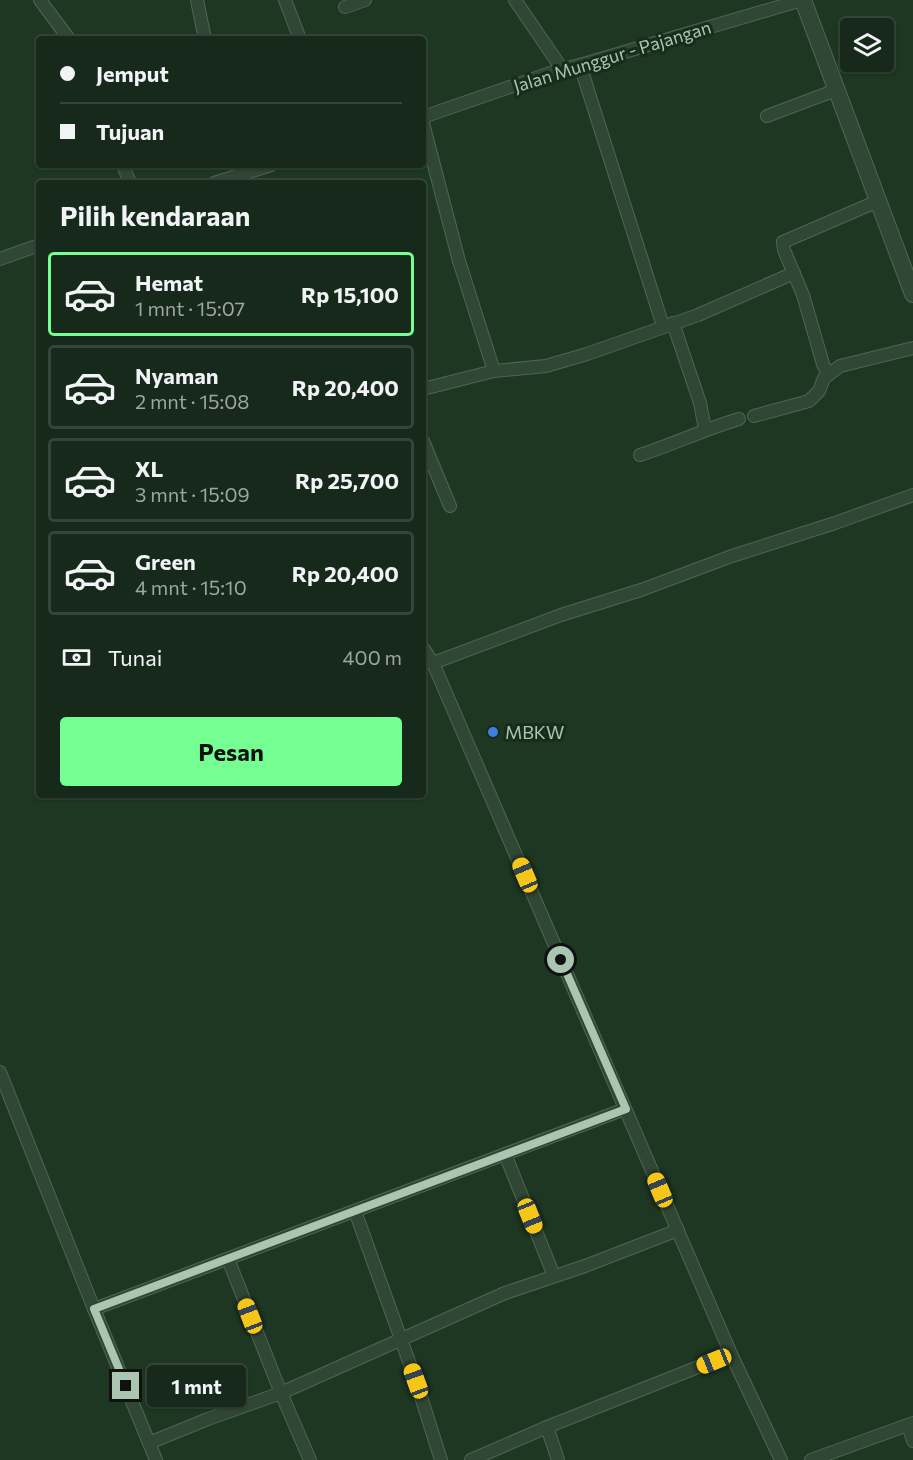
<!DOCTYPE html>
<html lang="id">
<meta charset="utf-8">
<style>
:root{--surface:#16291a;--page:#1f3123;--text:#f1f3f6;--muted:#9ea6a2;--line:#354539;--accent:#75ff92}
body{margin:0;font-family:Commissioner,sans-serif;background:var(--page);color:var(--text);height:100vh;display:flex;flex-direction:column;font-size:22px;white-space:nowrap}
*{box-sizing:border-box;margin:0}
p{font-size:20px;color:var(--muted)}
.icon{flex:none;width:33px;height:33px;fill:none;stroke:currentColor;stroke-width:2;stroke-linecap:round;stroke-linejoin:round}
.map{position:relative;flex:1;overflow:hidden}
.details{position:absolute;left:36px;top:180px;width:390px;height:618px;display:flex;flex-direction:column;background:var(--surface);border-radius:6px;box-shadow:0 2px 4px #0004,0 0 0 2px var(--line)}
.details>*{flex:none}
.hud{position:absolute;left:36px;top:36px;width:390px;height:132px;border-radius:6px;box-shadow:0 2px 4px #0004,0 0 0 2px var(--line);display:grid;align-content:center;height:132px;padding:0 24px;background:var(--surface)}
.fabs{position:absolute;left:840px;top:18px;display:grid;gap:12px}
.fabs a{display:grid;place-items:center;width:54px;height:54px;border-radius:6px;background:var(--surface);box-shadow:0 2px 4px #0004,0 0 0 2px var(--line);font-size:30px}
.end{position:absolute;width:27px;height:27px;margin:-14px;border:8px solid #aac5b0;background:#111;box-shadow:0 0 0 3px #111}
.from{border-radius:50%}
.bubble{position:absolute;height:42px;border-radius:6px;background:var(--surface);box-shadow:0 2px 4px #0004,0 0 0 2px var(--line);font-size:20px;font-weight:700;line-height:42px;text-align:center}
.car{position:absolute;width:18px;height:36px;margin:-18px -9px;border-radius:8px;box-shadow:0 0 4px 2px #0007;background:linear-gradient(#f5c518 24%,#345 0 40%,#f5c518 0 76%,#345 0 86%,#f5c518 0)}
.hud b{display:flex;align-items:center;gap:21px;height:57px;font-size:22px}
.hud b+b{border-top:2px solid var(--line)}
.hud i{width:15px;height:15px;background:var(--text)}
ul{padding:0;list-style:none}
li{display:flex;align-items:center;gap:18px;height:84px;margin:0 12px 9px;padding:0 12px;border:3px solid var(--line);border-radius:6px}
li div{flex:1}
li b{display:block;font-size:22px}
li em{font-style:normal;font-weight:700}
li.selected{border-color:var(--accent)}
li>.icon{width:54px;height:54px;stroke-width:1.5}
h2{padding:0 24px;font-size:27px;line-height:72px}
.pay{display:flex;align-items:center;gap:15px;height:66px;padding:0 24px;font-size:22px}
.pay p{margin-inline-start:auto}
.action{display:flex;gap:12px;margin-top:auto;padding:12px 24px}
.action a{flex:1;height:69px;border-radius:6px;background:var(--accent);color:#111;font-size:24px;font-weight:700;line-height:69px;text-align:center}
.map>svg:first-child{display:block}
</style>
<div class="map">
<svg width="913" height="1460" viewBox="0 0 913 1460">
<rect width="100%" height="100%" fill="#1d3722"/>
<g fill="none" stroke-linecap="round" stroke-linejoin="round">
<g stroke="#4e6653" stroke-width="14">
<g id="minor">
<polyline points="40,0 69,39"/>
<polyline points="197,0 205,39"/>
<polyline points="285,0 300,39"/>
<polyline points="515,0 562,69"/>
<polyline points="345,7 365,0"/>
<polyline points="580,65 663,326"/>
<polyline points="767,116 836,90"/>
<polyline points="423,117 562,69 580,65 802,0"/>
<polyline points="423,123 459,261 494,371"/>
<polyline points="123,165 130,183"/>
<polyline points="214,183 271,165"/>
<polyline points="0,259 39,245"/>
<polyline points="673,323 700,403 705,429"/>
<polyline points="828,375 823,364 803,295 784,250 783,242 878,201"/>
<polyline points="423,389 494,371 546,366 587,354 698,315 794,273"/>
<polyline points="754,416 809,401 819,391 824,378 840,366 913,348"/>
<polyline points="423,441 450,506"/>
<path d="M640 455C674 444 705 429 739 419"/>
<polyline points="423,648 433,663 731,1354 781,1460"/>
<polyline points="433,663 561,615 641,590 732,556 835,523 913,495"/>
<polyline points="0,1072 94,1309"/>
<polyline points="505,1154 554,1276"/>
<polyline points="355,1211 416,1381 441,1460"/>
<polyline points="228,1259 281,1393 310,1460"/>
<polyline points="908,1425 913,1441"/>
<polyline points="547,1427 558,1460"/>
<polyline points="149,1443 208,1419 281,1393 505,1293 585,1266 678,1230"/>
<polyline points="156,1460 94,1309 625,1109"/>
<polyline points="471,1460 547,1427 731,1354"/>
<polyline points="811,1460 913,1423"/>
</g>
</g>
<g stroke="#4e6653" stroke-width="18">
<polyline id="tertiary" points="803,0 913,294"/>
</g>
<use href="#minor" stroke="#314735" stroke-width="12"/>
<use href="#tertiary" stroke="#314735" stroke-width="16"/>
</g>
<g fill="none" stroke-linecap="round" stroke-linejoin="round">
<polyline stroke="#aac5b0" stroke-width="8" points="126,1386 94,1309 626,1109 561,960"/>
</g>
<circle fill="#3f7fe0" stroke="#172c1a" stroke-width="2" cx="493" cy="732" r="6"/>
<g text-anchor="middle" dominant-baseline="central" stroke-width="6" stroke-linejoin="round" paint-order="stroke">
<g font-size="18" fill="#aac5b0" stroke="#172c1a">
<text transform="translate(612 56) rotate(-17)">Jalan Munggur - Pajangan</text>
</g>
<g font-size="18" fill="#aac5b0" stroke="#172c1a" text-anchor="start">
<text x="505" y="732">MBKW</text>
</g>
</g>
</svg>
<div class="fabs">
<a><svg class="icon" aria-label="layers" viewBox="0 0 24 24"><path d="M12 4l9 5-9 5-9-5zM3 14l9 5 9-5"/></svg></a>
</div>
<i class="end from" style="left:561px;top:960px"></i>
<i class="end" style="left:126px;top:1386px"></i>
<div class="bubble" style="left:147px;top:1365px;width:99px">1 mnt</div>
<i class="car" style="left:525px;top:875px;rotate:337deg"></i>
<i class="car" style="left:660px;top:1190px;rotate:337deg"></i>
<i class="car" style="left:530px;top:1216px;rotate:158deg"></i>
<i class="car" style="left:250px;top:1316px;rotate:339deg"></i>
<i class="car" style="left:714px;top:1361px;rotate:248deg"></i>
<i class="car" style="left:416px;top:1381px;rotate:340deg"></i>
<div class="hud">
<b><i class="from"></i>Jemput</b>
<b><i></i>Tujuan</b>
</div>
<section class="details">
<h2>Pilih kendaraan</h2>
<ul>
<li class="selected"><svg class="icon" aria-label="car" viewBox="0 0 24 24"><path d="M5 17H2v-5l4-1 3-4h7l3 4 3 1v5h-3M9 17h6M6 11h13"/><circle cx="7" cy="17" r="2"/><circle cx="17" cy="17" r="2"/></svg><div><b>Hemat</b><p>1 mnt · 15:07</p></div><em>Rp 15,100</em></li>
<li><svg class="icon" aria-label="car" viewBox="0 0 24 24"><path d="M5 17H2v-5l4-1 3-4h7l3 4 3 1v5h-3M9 17h6M6 11h13"/><circle cx="7" cy="17" r="2"/><circle cx="17" cy="17" r="2"/></svg><div><b>Nyaman</b><p>2 mnt · 15:08</p></div><em>Rp 20,400</em></li>
<li><svg class="icon" aria-label="car" viewBox="0 0 24 24"><path d="M5 17H2v-5l4-1 3-4h7l3 4 3 1v5h-3M9 17h6M6 11h13"/><circle cx="7" cy="17" r="2"/><circle cx="17" cy="17" r="2"/></svg><div><b>XL</b><p>3 mnt · 15:09</p></div><em>Rp 25,700</em></li>
<li><svg class="icon" aria-label="car" viewBox="0 0 24 24"><path d="M5 17H2v-5l4-1 3-4h7l3 4 3 1v5h-3M9 17h6M6 11h13"/><circle cx="7" cy="17" r="2"/><circle cx="17" cy="17" r="2"/></svg><div><b>Green</b><p>4 mnt · 15:10</p></div><em>Rp 20,400</em></li>
</ul>
<div class="pay"><svg class="icon" aria-label="cash" viewBox="0 0 24 24"><path d="M3 7h18v10H3z"/><circle cx="12" cy="12" r="2"/></svg>Tunai<p>400 m</p></div>
<div class="action"><a>Pesan</a></div>
</section>
</div>
